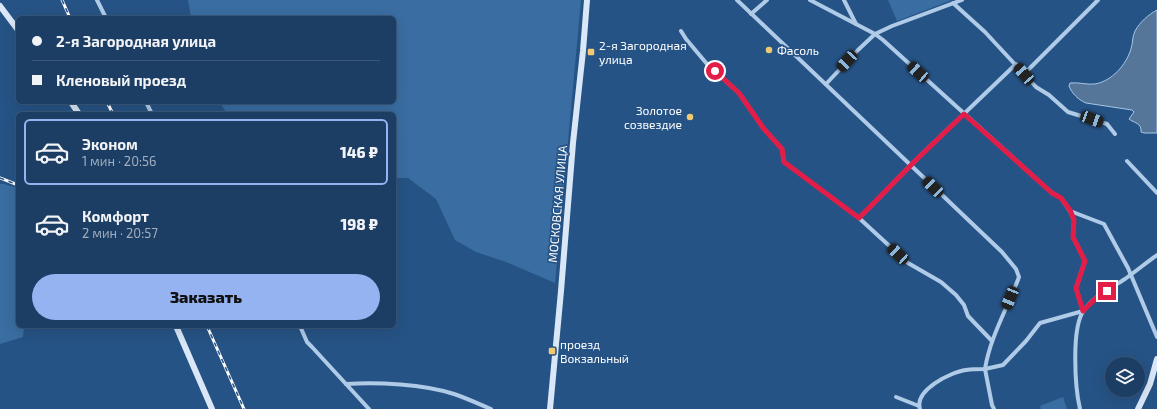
<!DOCTYPE html>
<html lang="ru">
<meta charset="utf-8">
<style>
:root{--surface:#1c3e64;--page:#25456a;--text:#f1f3f6;--muted:#a0aebf;--line:#3a5778;--accent:#95b2f1}
body{margin:0;font-family:"Exo 2",sans-serif;background:var(--page);color:var(--text);height:100vh;display:flex;flex-direction:column;font-size:15px;white-space:nowrap}
*{box-sizing:border-box;margin:0}
p{font-size:13px;color:var(--muted)}
.icon{flex:none;width:22px;height:22px;fill:none;stroke:currentColor;stroke-width:2;stroke-linecap:round;stroke-linejoin:round}
.map{position:relative;flex:1;overflow:hidden}
.drawer{position:absolute;left:16px;top:112px;width:380px;height:216px;display:flex;flex-direction:column;background:var(--surface);border-radius:6px;box-shadow:0 4px 16px #0002,0 0 0 1px var(--line)}
.drawer>*{flex:none}
.hud{position:absolute;left:16px;top:16px;width:380px;height:88px;border-radius:6px;box-shadow:0 4px 16px #0002,0 0 0 1px var(--line);display:grid;align-content:center;height:88px;padding:0 16px;background:var(--surface)}
.fabs{position:absolute;left:1105px;top:357px;display:grid;gap:8px}
.fabs a{display:grid;place-items:center;width:40px;height:40px;border-radius:50%;background:var(--surface);box-shadow:0 4px 16px #0002,0 0 0 1px var(--line);font-size:20px}
.end{position:absolute;width:18px;height:18px;margin:-9px;border:5px solid #e11d48;background:#fff;box-shadow:0 0 0 2px #fff}
.from{border-radius:50%}
.car{position:absolute;width:12px;height:24px;margin:-12px -6px;border-radius:5px;box-shadow:0 0 3px 1px #0007;background:linear-gradient(#222 24%,#8ab4d8 0 40%,#222 0 76%,#8ab4d8 0 86%,#222 0)}
.hud b{display:flex;align-items:center;gap:14px;height:38px;font-size:15px}
.hud b+b{border-top:1px solid var(--line)}
.hud i{width:10px;height:10px;background:var(--text)}
ul{padding:7px 0 0;list-style:none}
li{display:flex;align-items:center;gap:12px;height:66px;margin:0 8px 6px;padding:0 8px;border:2px solid transparent;border-radius:6px}
li div{flex:1}
li b{display:block;font-size:15px}
li em{font-style:normal;font-weight:800}
li.on{border-color:var(--accent)}
li>.icon{width:36px;height:36px;stroke-width:1.5}
.cta{display:flex;gap:8px;margin-top:auto;padding:8px 16px}
.cta a{flex:1;height:46px;border-radius:24px;background:var(--accent);color:#111;font-size:16px;font-weight:800;line-height:46px;text-align:center}
.map>svg:first-child{display:block}
</style>
<div class="map">
<svg width="1157" height="409" viewBox="0 0 1157 409">
<rect width="100%" height="100%" fill="#265385"/>
<g fill="#3a6da1">
<polygon points="188,0 581,0 555,283 506,262 476,252 455,240 436,199 408,178 394,178 394,114 227,114 220,102 394,102 394,18 191,18"/>
<polygon points="888,0 952,0 897,21"/>
<polygon points="0,184 4,184 18,188 18,326 24,326 23,337 0,344"/>
<polygon points="1063,397 1067,409 1041,409 1040,406"/>
</g>
<path fill="#557698" stroke="#a4c7e8" d="M1157 10V133H1144L1141 132C1142 123 1134 123 1129 119L1134 112 1132 110 1086 103C1079 100 1072 94 1069 86L1070 83C1079 82 1087 85 1095 84 1112 81 1126 65 1131 49 1133 43 1132 37 1135 31 1140 22 1148 15 1157 10Z"/>
<g fill="none" stroke-linecap="round" stroke-linejoin="round">
<g stroke="#afcbe8" stroke-width="4">
<polyline points="97,0 106,18"/>
<path d="M737 0 1002 252 1016 269 1019 277C1008 307 990 337 985 369 979 369 973 369 966 370 951 372 914 390 920 409"/>
<polyline points="810,0 875,34 883,40 1052,193 1061,198 1070,211 1074,220 1073,237 1085,261 1076,288 1083,311"/>
<polyline points="844,0 856,24"/>
<polyline points="953,3 985,32 1036,87 1049,95 1068,112 1107,124 1115,134"/>
<polyline points="751,14 767,0"/>
<polyline points="681,31 686,39 707,64 739,93 764,129 782,149 784,162 859,218 908,263 941,282 956,295 964,305 968,316 992,341"/>
<polyline points="1024,74 1098,0"/>
<polyline points="826,84 858,50 875,34 892,26 962,0"/>
<polyline points="146,102 152,114"/>
<polyline points="1127,161 1157,193"/>
<polyline points="1070,211 1104,224 1128,268 1157,337"/>
<polyline points="859,218 923,153 1016,64"/>
<polyline points="300,326 307,342 312,347 369,409"/>
<path d="M346 384C378 382 423 384 454 394 466 398 479 404 491 409"/>
<polyline points="896,397 919,406"/>
<polyline points="994,409 992,405 985,369 1003,365 1026,341 1040,323 1083,311"/>
<path d="M1080 409C1075 388 1071 327 1084 310 1094 296 1111 288 1125 279 1136 271 1146 263 1157 255"/>
</g>
<g stroke="#d9e7f7" stroke-width="6">
<polyline points="0,6 18,30"/>
<polyline points="71,102 79,114"/>
<polyline points="176,326 212,409"/>
<polyline points="550,409 561,291 573,143 583,51 587,0"/>
<polyline points="1138,409 1150,384 1157,359"/>
</g>
<g stroke="#fff" stroke-width="3">
<g id="rail">
<polyline points="62,0 70,18"/>
<polyline points="107,102 113,114"/>
<polyline points="0,178 18,185"/>
<polyline points="207,326 244,409"/>
</g>
</g>
<use href="#rail" stroke="#265385" stroke-width="1.5" stroke-dasharray="4.5" stroke-linecap="butt"/>
</g>
<g fill="none" stroke-linecap="round" stroke-linejoin="round">
<polyline stroke="#e11d48" stroke-width="5" points="715,71 739,93 764,129 782,149 784,162 859,218 917,159 964,114 1052,193 1061,198 1070,210 1074,220 1073,237 1085,261 1076,288 1083,311 1095,299 1107,291"/>
</g>
<g fill="#f1c874" stroke="#265385" stroke-width="1.5">
<circle cx="769" cy="50" r="4"/>
<rect x="587" y="48" width="8" height="8" rx="2"/>
<circle cx="690" cy="117" r="4"/>
<rect x="548" y="347" width="8" height="8" rx="2"/>
</g>
<g text-anchor="middle" dominant-baseline="central" stroke-width="3.5" stroke-linejoin="round" paint-order="stroke">
<g font-size="12" fill="#fff" stroke="#265385" text-anchor="start">
<text x="599" y="45">2-я Загородная<tspan x="599" dy="14">улица</tspan></text>
<text x="777" y="50">Фасоль</text>
<text x="682" y="110" text-anchor="end">Золотое<tspan x="682" dy="14">созвездие</tspan></text>
<text x="560" y="344">проезд<tspan x="560" dy="14">Вокзальный</tspan></text>
</g>
<g font-size="12" fill="#fff" stroke="#265385">
<text transform="translate(557 204) rotate(-85)">МОСКОВСКАЯ УЛИЦА</text>
</g>
</g>
</svg>
<div class="fabs">
<a><svg class="icon" aria-label="layers" viewBox="0 0 24 24"><path d="M12 4l9 5-9 5-9-5zM3 14l9 5 9-5"/></svg></a>
</div>
<i class="end from" style="left:715px;top:71px"></i>
<i class="end" style="left:1107px;top:291px"></i>
<i class="car" style="left:847px;top:61px;rotate:223deg"></i>
<i class="car" style="left:918px;top:72px;rotate:312deg"></i>
<i class="car" style="left:1024px;top:74px;rotate:319deg"></i>
<i class="car" style="left:1092px;top:119px;rotate:110deg"></i>
<i class="car" style="left:933px;top:187px;rotate:314deg"></i>
<i class="car" style="left:898px;top:254px;rotate:313deg"></i>
<i class="car" style="left:1010px;top:298px;rotate:202deg"></i>
<div class="hud">
<b><i class="from"></i>2-я Загородная улица</b>
<b><i></i>Кленовый проезд</b>
</div>
<section class="drawer">
<ul>
<li class="on"><svg class="icon" aria-label="car" viewBox="0 0 24 24"><path d="M5 17H2v-5l4-1 3-4h7l3 4 3 1v5h-3M9 17h6M6 11h13"/><circle cx="7" cy="17" r="2"/><circle cx="17" cy="17" r="2"/></svg><div><b>Эконом</b><p>1 мин · 20:56</p></div><em>146 ₽</em></li>
<li><svg class="icon" aria-label="car" viewBox="0 0 24 24"><path d="M5 17H2v-5l4-1 3-4h7l3 4 3 1v5h-3M9 17h6M6 11h13"/><circle cx="7" cy="17" r="2"/><circle cx="17" cy="17" r="2"/></svg><div><b>Комфорт</b><p>2 мин · 20:57</p></div><em>198 ₽</em></li>
</ul>
<div class="cta"><a>Заказать</a></div>
</section>
</div>
